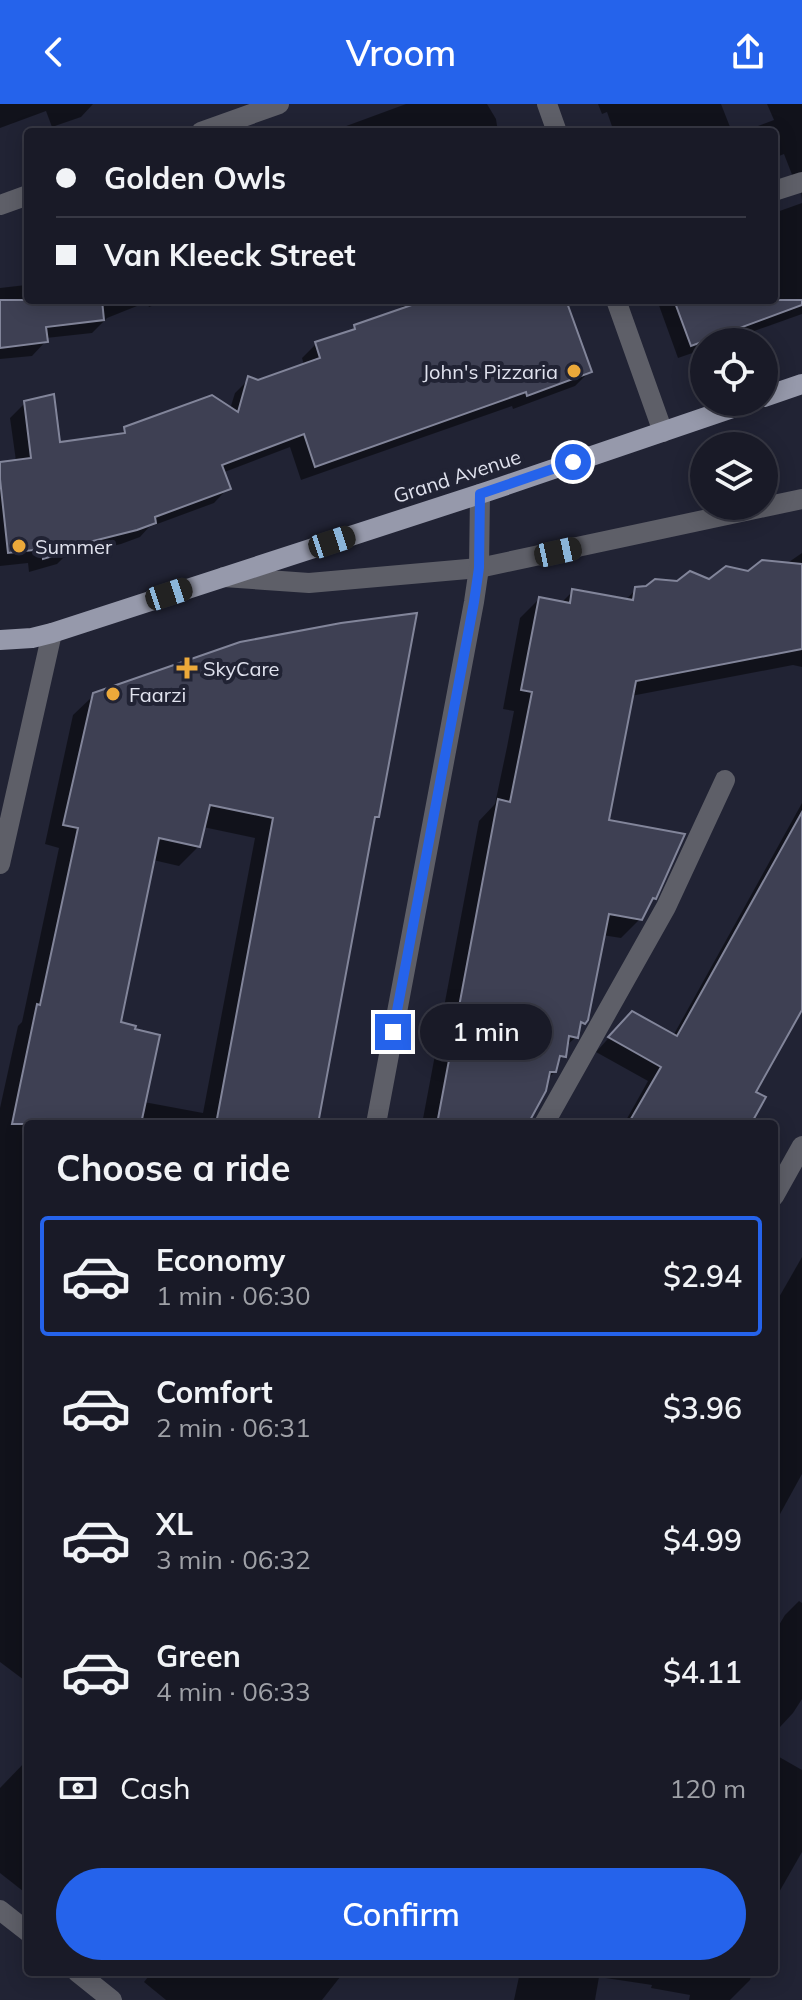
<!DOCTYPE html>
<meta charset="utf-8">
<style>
:root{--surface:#191a27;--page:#22232f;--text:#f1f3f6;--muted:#9fa1a7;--line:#373844;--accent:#2563eb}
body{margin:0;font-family:Mulish,sans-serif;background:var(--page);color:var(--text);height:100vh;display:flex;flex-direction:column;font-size:30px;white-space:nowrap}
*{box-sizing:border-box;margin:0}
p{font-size:26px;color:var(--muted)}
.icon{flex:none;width:44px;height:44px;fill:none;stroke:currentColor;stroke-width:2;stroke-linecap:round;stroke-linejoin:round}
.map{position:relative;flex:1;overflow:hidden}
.panel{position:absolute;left:24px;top:1016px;width:754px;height:856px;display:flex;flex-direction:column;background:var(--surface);border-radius:8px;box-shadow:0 4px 20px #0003,0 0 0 2px var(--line)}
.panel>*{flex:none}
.top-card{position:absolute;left:24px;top:24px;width:754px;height:176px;border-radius:8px;box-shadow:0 4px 20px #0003,0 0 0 2px var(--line);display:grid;align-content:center;height:176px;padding:0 32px;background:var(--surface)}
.controls{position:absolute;left:690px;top:224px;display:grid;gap:16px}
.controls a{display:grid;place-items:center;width:88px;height:88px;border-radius:50%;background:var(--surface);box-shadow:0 4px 20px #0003,0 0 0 2px var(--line);font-size:40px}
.end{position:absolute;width:36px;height:36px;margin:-18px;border:10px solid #2563eb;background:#fff;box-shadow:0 0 0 4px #fff}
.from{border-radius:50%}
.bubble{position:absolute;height:56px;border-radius:28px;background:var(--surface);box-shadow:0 4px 20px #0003,0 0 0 2px var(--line);font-size:26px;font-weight:600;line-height:56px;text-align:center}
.car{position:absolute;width:24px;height:48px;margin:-24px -12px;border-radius:10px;box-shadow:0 0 6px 2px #0007;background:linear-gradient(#222 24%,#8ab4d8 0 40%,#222 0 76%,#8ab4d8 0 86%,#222 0)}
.top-card b{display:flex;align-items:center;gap:28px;height:76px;font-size:30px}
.top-card b+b{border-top:2px solid var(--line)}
.top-card i{width:20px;height:20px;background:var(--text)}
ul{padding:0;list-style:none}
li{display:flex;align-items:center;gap:24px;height:120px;margin:0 16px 12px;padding:0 16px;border:4px solid transparent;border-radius:8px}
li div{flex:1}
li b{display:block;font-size:30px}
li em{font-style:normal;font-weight:600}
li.active{border-color:var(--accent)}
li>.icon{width:72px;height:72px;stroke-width:1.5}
h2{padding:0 32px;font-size:36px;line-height:96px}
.pay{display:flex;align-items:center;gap:20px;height:88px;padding:0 32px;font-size:30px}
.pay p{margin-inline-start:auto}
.button{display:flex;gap:16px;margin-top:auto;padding:16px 32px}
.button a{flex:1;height:92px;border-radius:48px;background:var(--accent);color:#fff;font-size:32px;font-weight:600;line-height:92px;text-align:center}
header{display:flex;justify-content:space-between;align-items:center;height:104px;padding:0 32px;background:var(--accent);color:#fff;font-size:36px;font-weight:600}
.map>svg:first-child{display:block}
</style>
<header><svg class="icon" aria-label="back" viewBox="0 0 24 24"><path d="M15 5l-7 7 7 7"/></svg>Vroom<svg class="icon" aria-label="share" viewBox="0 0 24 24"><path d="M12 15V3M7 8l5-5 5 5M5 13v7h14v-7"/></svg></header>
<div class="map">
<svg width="802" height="1896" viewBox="0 0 802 1896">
<rect width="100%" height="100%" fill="#212334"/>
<g fill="#0007" fill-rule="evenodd">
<polygon points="0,0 93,0 81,13 52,23 46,7 0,24"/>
<polygon points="406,0 487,0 496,15 498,28 330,28"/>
<polygon points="598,0 721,0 732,28 614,28 607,8 602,10"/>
<polygon points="767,0 802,0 802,97 801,87 796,81 784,50 774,54 774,28 742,28 774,16"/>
<polygon points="802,99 802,210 723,238 704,238 704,245 678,254 657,196 774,196 774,109"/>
<polygon points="28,176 28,196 168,196 149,203 147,198 107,214 92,229 46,234 46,237 32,252 0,255 0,184 26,181"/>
<polygon points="400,196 564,196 589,268 575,282 513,305 512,302 301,376 290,343 222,369 228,384 214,399 149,423 140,433 121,440 63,454 57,460 29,468 28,459 0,462 0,359 16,357 10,314 25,299 58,340 118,332 126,325 230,305 235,289 249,275 258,278 304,261 302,254 316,240 349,229 355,223 404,206"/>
<polygon points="802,449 802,563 793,561 631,592 607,718 654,793 649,798 640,815 621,834 602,831 583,919 577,925 576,933 565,943 564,952 556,959 555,968 546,976 526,1020 422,1020 479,717 495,700 507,643 514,607 503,605 520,514 539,495 561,499 573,487 625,497 636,485 710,478 786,460"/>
<path d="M94 591 377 712 372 717 306 1020H28V1579L0 1558V1004L18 922 22 918 59 744 45 740 73 611ZM203 723 255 734 203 1009 144 998 119 920 153 756 179 762 199 742Z"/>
<polygon points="802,699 802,902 738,1020 624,1020 648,977 596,948 615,927 673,932"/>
<polygon points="802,1153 802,1370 774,1421 774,1202"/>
<polygon points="799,1497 802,1499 802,1595 793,1609 780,1623 774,1619 774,1529 785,1511"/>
<polygon points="774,1650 802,1666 802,1748 774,1797"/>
<polygon points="27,1656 28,1657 28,1791 0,1769 0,1684"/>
<polygon points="152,1868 344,1868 322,1896 166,1896 144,1878"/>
<polygon points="520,1868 752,1868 750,1876 730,1896 689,1896 690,1891 651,1884 652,1881 599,1873 595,1896 514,1896"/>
</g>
<g fill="#3e4053" stroke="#82859a" stroke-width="2">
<polygon points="0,196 102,196 104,216 46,223 48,238 0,244"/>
<polygon points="426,196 566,196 592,268 527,292 526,288 315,363 304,330 222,361 231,385 155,413 156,419 137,426 73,442 73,446 43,455 42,445 8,449 0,375 0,358 31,354 24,297 54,290 60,338 125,329 124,323 212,291 238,308 248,272 258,276 320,254 315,238 355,225 354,221"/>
<polygon points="674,196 802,196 802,201 691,242"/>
<polygon points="762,456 802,460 802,545 636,577 609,716 685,730 656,795 653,794 642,816 609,810 588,916 585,920 581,918 578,934 569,932 566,953 560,952 556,968 550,968 546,987 528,1020 437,1020 498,695 510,698 532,588 521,586 539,493 570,499 572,485 633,496 635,483 646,482 655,475 677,477 690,467 709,475 726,462 748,467"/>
<polygon points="417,509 379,713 375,713 318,1020 216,1020 273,714 210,701 200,743 159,734 121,918 136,922 135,925 160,931 141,1020 12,1020 37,900 40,901 78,724 63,721 93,589 240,538 341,519"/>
<polygon points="802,708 802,906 756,988 766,993 751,1020 628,1020 661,963 608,933 632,907 677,932"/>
</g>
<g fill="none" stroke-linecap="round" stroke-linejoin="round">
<g stroke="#5e5f68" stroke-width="20">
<polyline points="547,0 557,28"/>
<polyline points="201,28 279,0"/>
<polyline points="774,87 802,78"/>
<polyline points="0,101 28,91"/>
<polyline points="616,196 663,328"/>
<polyline points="224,473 309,479 479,464 802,395"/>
<polyline points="0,760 52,529"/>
<polyline points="376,1020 474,498 479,464 480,390"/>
<polyline points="544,1020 666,803 725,676"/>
<polyline points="774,1092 802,1042"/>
<polyline points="0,1806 28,1828"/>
<polyline points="77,1868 112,1896"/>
</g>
<g stroke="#9699ab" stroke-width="20">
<polyline points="764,293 802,280"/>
<polyline points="0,536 32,534 52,529 489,387 750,298"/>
</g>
</g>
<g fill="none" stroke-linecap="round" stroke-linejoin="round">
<polyline stroke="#2563eb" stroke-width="10" points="393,928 474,498 479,464 480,390 573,358"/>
</g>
<g fill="#eca93a" stroke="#212334" stroke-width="3">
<circle cx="574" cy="267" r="8"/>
<circle cx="19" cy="442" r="8"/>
<path d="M183 552h8v8h8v8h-8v8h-8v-8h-8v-8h8z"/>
<circle cx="113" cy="590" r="8"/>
</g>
<g text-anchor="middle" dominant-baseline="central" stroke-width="8" stroke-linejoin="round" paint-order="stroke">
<g font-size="20" fill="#e0e2ee" stroke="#212334" text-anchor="start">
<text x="558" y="267" text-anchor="end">John's Pizzaria</text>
<text x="35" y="442">Summer</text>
<text x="203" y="564">SkyCare</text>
<text x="129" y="590">Faarzi</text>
</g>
<g font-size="20" fill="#e0e2ee" stroke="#212334">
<text transform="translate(457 372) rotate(-18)">Grand Avenue</text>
</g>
</g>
</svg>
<div class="controls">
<a><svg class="icon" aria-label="locate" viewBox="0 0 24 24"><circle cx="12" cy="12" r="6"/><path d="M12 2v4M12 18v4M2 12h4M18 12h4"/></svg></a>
<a><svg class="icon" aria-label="layers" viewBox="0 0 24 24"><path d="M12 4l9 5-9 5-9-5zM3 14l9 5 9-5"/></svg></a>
</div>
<i class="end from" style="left:573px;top:358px"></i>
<i class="end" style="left:393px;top:928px"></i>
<div class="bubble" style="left:420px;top:900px;width:132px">1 min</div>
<i class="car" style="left:332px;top:438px;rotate:72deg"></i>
<i class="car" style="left:558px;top:448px;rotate:78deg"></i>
<i class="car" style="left:169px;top:490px;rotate:72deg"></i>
<div class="top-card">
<b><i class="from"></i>Golden Owls</b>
<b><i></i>Van Kleeck Street</b>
</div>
<section class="panel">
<h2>Choose a ride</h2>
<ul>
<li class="active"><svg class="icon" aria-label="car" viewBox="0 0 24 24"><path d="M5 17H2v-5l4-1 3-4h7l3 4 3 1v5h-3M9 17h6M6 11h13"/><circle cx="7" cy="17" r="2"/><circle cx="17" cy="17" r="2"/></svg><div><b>Economy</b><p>1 min · 06:30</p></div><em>$2.94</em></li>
<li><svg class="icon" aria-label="car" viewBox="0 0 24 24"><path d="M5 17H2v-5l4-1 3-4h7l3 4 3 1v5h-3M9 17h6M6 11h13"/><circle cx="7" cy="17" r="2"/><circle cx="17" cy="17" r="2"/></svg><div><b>Comfort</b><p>2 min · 06:31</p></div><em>$3.96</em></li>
<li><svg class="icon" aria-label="car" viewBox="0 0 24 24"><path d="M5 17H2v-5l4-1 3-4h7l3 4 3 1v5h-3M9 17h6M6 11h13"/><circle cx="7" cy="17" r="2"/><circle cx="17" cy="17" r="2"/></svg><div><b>XL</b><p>3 min · 06:32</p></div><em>$4.99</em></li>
<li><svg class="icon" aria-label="car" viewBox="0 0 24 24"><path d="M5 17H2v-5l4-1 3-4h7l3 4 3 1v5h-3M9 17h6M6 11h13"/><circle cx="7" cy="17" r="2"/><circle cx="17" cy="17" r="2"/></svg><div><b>Green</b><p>4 min · 06:33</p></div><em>$4.11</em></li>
</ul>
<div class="pay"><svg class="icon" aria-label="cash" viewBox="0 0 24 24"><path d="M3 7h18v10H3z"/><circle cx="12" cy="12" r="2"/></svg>Cash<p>120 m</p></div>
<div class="button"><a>Confirm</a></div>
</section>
</div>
